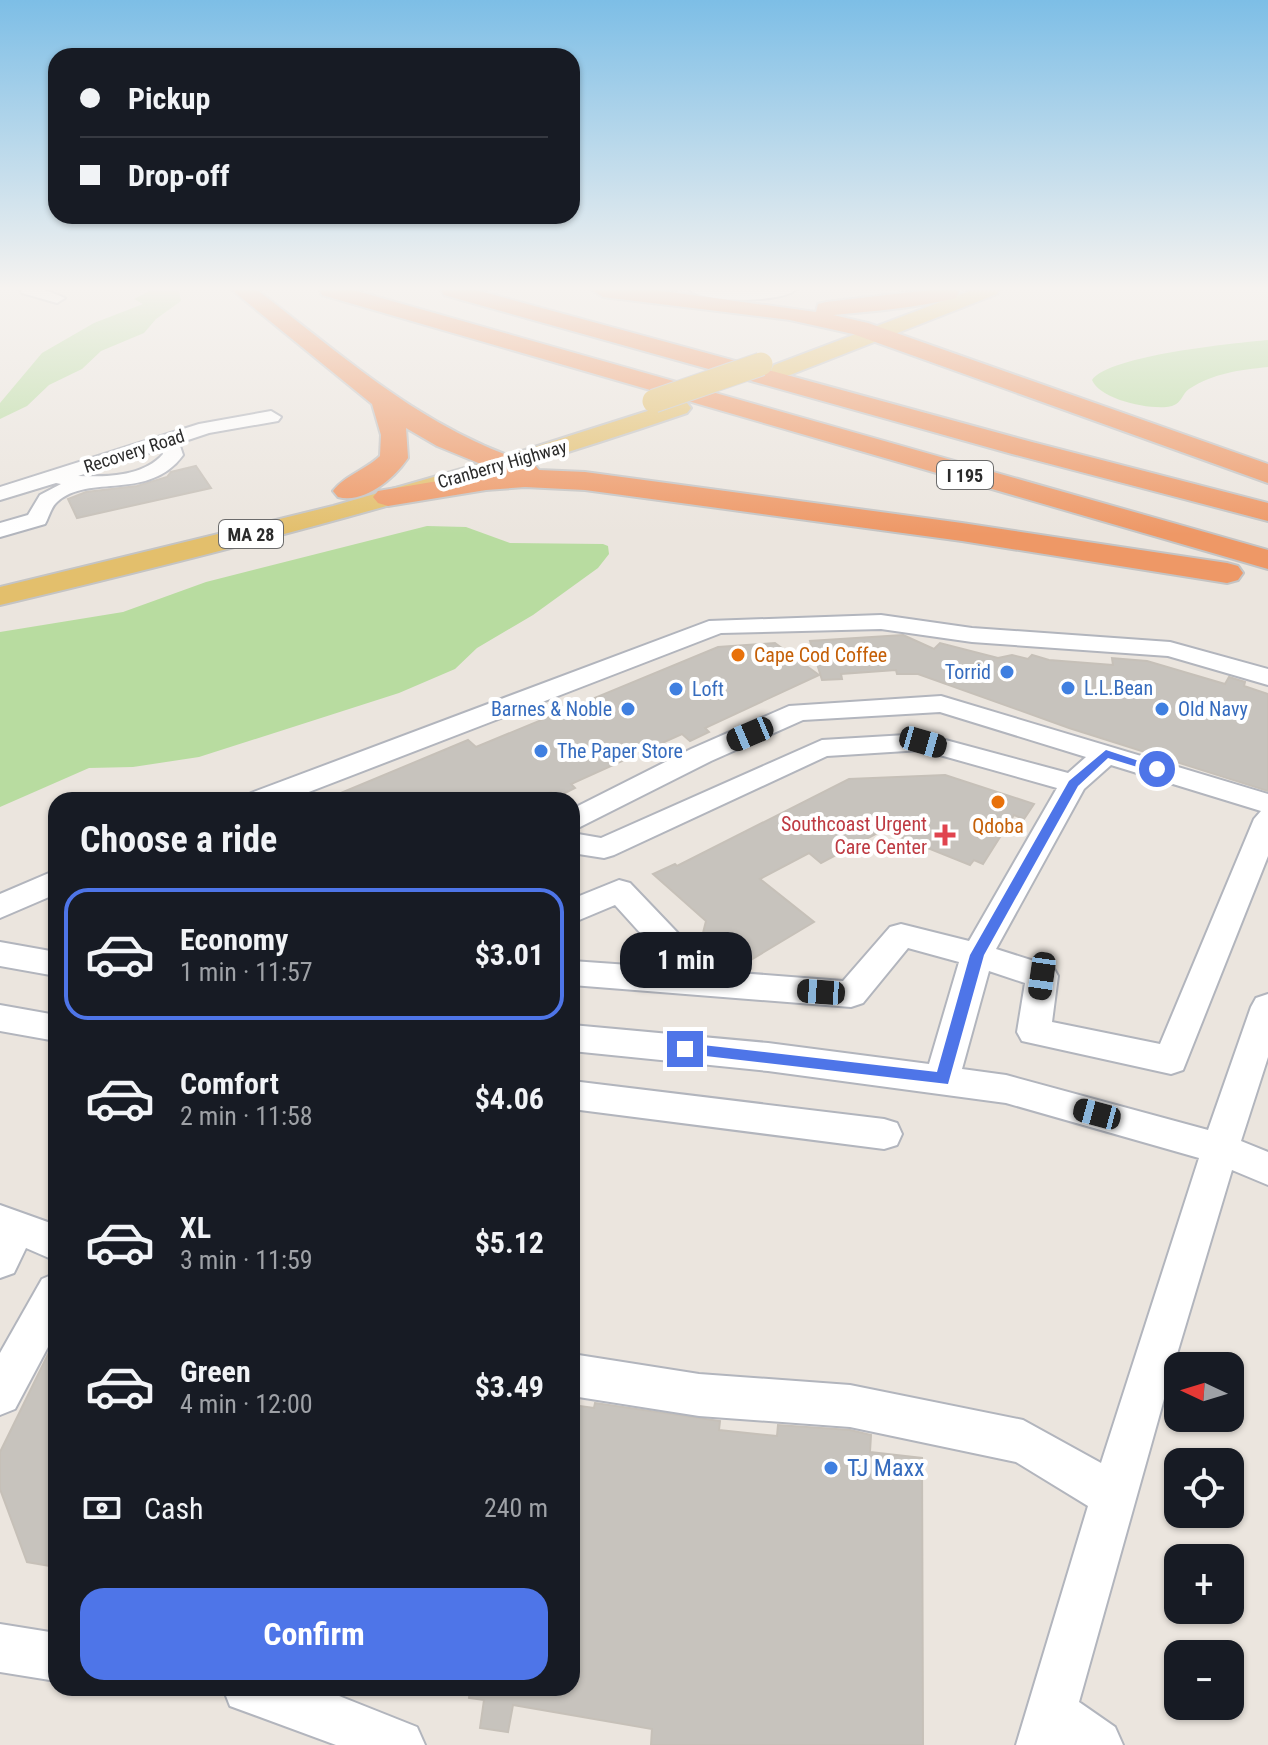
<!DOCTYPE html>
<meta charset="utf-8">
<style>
:root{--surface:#171b24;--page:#242831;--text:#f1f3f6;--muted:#9ea1a6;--line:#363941;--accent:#4e75e8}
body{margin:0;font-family:"Roboto Condensed",sans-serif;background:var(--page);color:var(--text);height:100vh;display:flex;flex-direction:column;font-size:30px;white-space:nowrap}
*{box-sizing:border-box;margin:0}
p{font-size:26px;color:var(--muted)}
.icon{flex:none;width:44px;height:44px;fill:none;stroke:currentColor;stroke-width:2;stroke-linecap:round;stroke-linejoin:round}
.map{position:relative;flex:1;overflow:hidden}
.drawer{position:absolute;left:48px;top:792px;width:532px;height:904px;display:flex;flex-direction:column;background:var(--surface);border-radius:24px;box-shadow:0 2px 6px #0004}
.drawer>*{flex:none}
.hud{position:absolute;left:48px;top:48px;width:532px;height:176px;border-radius:24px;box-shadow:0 2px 6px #0004;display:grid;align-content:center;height:176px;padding:0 32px;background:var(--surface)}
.needle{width:52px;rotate:274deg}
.controls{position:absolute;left:1164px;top:1352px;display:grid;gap:16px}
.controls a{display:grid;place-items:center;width:80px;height:80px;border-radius:16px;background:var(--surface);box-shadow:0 2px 6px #0004;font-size:40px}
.end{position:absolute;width:36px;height:36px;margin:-18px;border:10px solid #4e75e8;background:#fff;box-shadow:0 0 0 4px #fff}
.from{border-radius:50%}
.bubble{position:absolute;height:56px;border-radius:24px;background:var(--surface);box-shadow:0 2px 6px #0004;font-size:26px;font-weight:700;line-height:56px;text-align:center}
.car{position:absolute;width:24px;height:48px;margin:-24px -12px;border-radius:10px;box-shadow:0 0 6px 2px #0007;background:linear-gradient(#222 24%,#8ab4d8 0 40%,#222 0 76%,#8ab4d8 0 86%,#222 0)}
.hud b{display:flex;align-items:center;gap:28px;height:76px;font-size:30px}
.hud b+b{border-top:2px solid var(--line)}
.hud i{width:20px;height:20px;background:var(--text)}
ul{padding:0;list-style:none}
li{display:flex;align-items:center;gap:24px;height:132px;margin:0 16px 12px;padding:0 16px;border:4px solid transparent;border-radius:24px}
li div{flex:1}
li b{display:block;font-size:30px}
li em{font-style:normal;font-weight:700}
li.current{border-color:var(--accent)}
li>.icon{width:72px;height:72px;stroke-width:1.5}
h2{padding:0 32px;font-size:36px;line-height:96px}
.pay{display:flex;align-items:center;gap:20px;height:88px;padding:0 32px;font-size:30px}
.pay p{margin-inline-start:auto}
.cta{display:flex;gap:16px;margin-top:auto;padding:16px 32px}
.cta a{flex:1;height:92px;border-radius:24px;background:var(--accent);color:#fff;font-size:32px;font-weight:700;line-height:92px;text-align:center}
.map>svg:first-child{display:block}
</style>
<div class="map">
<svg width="1268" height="1745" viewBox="0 0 1268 1745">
<rect width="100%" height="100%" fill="#ebe5de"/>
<g fill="#b8dca0">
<polygon points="151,290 179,290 181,301 156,319 144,333 101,351 82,369 49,385 27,406 0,419 0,403 42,353 94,323 143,304 134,299"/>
<path d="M1268 340V367C1239 370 1214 373 1189 389 1182 394 1182 403 1172 406 1153 411 1100 400 1092 380 1109 355 1236 343 1268 340Z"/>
<polygon points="427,526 466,527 510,543 603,544 608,546 609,554 598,568 533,615 477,648 455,669 399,693 199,757 133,767 89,768 0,807 0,632 123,612 206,582"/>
</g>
<g fill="#c7c3bd" stroke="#c6c0b8" stroke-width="2">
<polygon points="196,466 211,488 77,518 68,499 86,492 137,486 167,477 171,472"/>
<polygon points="903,635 934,649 940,643 998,658 1012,655 1028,659 1032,655 1049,660 1113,665 1112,658 1147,661 1225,684 1229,677 1245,682 1244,686 1268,694 1268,791 1069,728 918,674 897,674 896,670 841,674 842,679 822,680 810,641"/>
<polygon points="775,643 819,675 705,728 709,732 690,741 682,734 571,784 575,788 557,797 551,792 532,800 324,800 468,740 476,747 718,647"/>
<polygon points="945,775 1034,804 1024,819 1014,815 983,864 974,860 970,865 883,830 821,863 809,853 760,879 814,922 749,961 734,948 720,949 708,943 703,933 706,921 653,874 675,864 677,866 849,779"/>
<polygon points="56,1338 56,1567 27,1562 0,1489 0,1452"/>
<polygon points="595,1403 720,1421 719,1430 777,1436 778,1425 850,1430 871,1435 870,1452 922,1458 923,1745 651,1745 652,1729 513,1705 508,1732 480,1728 484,1700 469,1698 470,1688 572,1688 572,1405 594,1408"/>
</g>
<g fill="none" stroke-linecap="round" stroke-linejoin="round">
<g stroke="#b2b5bd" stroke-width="4">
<g id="minor">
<polygon points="20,290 45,290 65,298 57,303 22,293"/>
<path d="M690 290H795C780 303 706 303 690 290Z"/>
<path d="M271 411 281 417 278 421 209 433 179 443 183 455C149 502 89 473 57 502 51 507 49 517 45 524L0 537V523L28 515 40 495 61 484 56 483 0 500V487L199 424ZM161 449 163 454C143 477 105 477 78 476Z"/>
<polygon points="881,615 972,628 1170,642 1268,669 1268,685 1168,656 972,642 881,629 721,633 288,800 247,800 251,793 709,621"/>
<path d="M941 696 1268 794V856L1183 1070 1171 1074 1022 1041 1017 1032 1025 983 989 971 962 1069 1006 1075 1208 1130 1251 1007 1256 998 1268 994V1057L1241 1141 1268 1152V1185L1232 1170 1171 1374 1079 1702 1115 1727 1123 1745H1016L1088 1506 1016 1462 850 1427 699 1416 572 1396V1354L699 1374 850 1385 1023 1420 1101 1463 1199 1158 1006 1103 768 1071 572 1051V1025L768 1043 929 1064 959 962 908 948 863 1003 851 1007 572 985V961L672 968 615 905 572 923V899L619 880 630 883 714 971 843 981 890 927 901 924 969 941 1057 788 922 750 827 756 614 855 604 858 572 853V833L601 838 822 740 923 734 1068 773 1086 757 940 712 803 720 711 761 572 831V809L691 749 789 706ZM1111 765 1261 811 1254 819 1160 1044 1052 1022 1058 976 1053 967 996 949 1084 789Z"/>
<polygon points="56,870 56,894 0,918 0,894"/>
<polygon points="0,942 56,952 56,976 0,966"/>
<polygon points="0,1005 56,1015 56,1041 0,1031"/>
<polygon points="572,1081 884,1119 897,1123 902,1134 897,1145 884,1149 572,1109"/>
<polygon points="0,1205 56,1225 56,1261 26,1248 14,1273 0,1278"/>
<polygon points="56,1273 56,1332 15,1409 0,1415 0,1353 42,1279"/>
<polygon points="0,1624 56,1633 56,1681 0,1672"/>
<polygon points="223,1688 319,1688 417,1727 425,1745 336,1745 230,1706"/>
</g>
</g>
<g stroke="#c4c4c4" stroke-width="4">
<g id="major">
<polygon points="972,290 1000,290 997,294 790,375 774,375 771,370 774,365"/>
<path d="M679 401 687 403 691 408 687 413C462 490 232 550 0 605V587L333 506 503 457Z"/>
</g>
</g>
<g stroke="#c4c4c4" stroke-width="4">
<g id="highway">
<path d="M232 290H257C349 360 422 429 535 465L539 470 585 472 962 523 1227 563 1238 566 1243 573 1238 580 1227 583 962 541 585 490 525 487 486 490 388 506 378 503 373 497 378 491 498 471 437 446 406 428 408 458C394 479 364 504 338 497L333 491C344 476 367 469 380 456L381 435 372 404Z"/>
<polygon points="319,290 353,290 1268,550 1268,569 322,295"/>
<polygon points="441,290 476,290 1032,442 1268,503 1268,521 1012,454 444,295"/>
<path d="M592 290H655L816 312 818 304 826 302 930 290H957L959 293 956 298C915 308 875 311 833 315L868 323 1268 464V483L853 334 790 320 603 297Z"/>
</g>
</g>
<use href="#minor" fill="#fff" fill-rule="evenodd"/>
<use href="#major" fill="#e3bf6c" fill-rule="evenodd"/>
<use href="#highway" fill="#ee9866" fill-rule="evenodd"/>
<g stroke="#c4c4c4" stroke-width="25" stroke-linecap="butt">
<polyline id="major-bridge" points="654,401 761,364"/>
</g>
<use href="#major-bridge" stroke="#e3bf6c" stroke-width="23"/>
</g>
<linearGradient id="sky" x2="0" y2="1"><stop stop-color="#7dbee6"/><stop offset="0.54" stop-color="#f6f3f0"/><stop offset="1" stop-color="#f6f3f0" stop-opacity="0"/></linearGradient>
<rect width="1268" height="534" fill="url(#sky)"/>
<polygon fill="#4e75e8" points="1106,750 1163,769 1157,773 1108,758 1078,786 984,955 948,1084 680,1053 678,1049 685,1043 937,1072 970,955 1069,781"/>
<g fill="#e8710a" stroke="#fff" stroke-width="3">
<circle cx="738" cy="655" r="8"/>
<circle cx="998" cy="802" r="8"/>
</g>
<g fill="#3f7fe0" stroke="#fff" stroke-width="3">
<circle cx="1007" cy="672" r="8"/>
<circle cx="1068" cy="688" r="8"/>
<circle cx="676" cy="689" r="8"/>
<circle cx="628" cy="709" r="8"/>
<circle cx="1162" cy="709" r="8"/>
<circle cx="541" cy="751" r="8"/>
<circle cx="831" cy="1468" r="8"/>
</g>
<path fill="#e0444e" stroke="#fff" stroke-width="3" d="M941 823h8v8h8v8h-8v8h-8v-8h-8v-8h8z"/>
<g text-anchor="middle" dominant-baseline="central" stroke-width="8" stroke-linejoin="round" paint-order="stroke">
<g font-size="18" fill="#2b2b2b" stroke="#fff">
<text transform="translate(134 451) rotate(-18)">Recovery Road</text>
<text transform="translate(502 464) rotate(-16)">Cranberry Highway</text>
</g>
<g fill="#fff" stroke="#6b6b6b" stroke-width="2">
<rect x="937" y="461" width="56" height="28" rx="6"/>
<rect x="219" y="520" width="64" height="28" rx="6"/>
</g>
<g font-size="18" font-weight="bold" fill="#2b2b2b">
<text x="965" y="475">I 195</text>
<text x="251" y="534">MA 28</text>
</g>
<g font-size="20" fill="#c56008" stroke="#fff" text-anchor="start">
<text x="754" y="655">Cape Cod Coffee</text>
<text x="998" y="826" text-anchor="middle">Qdoba</text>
</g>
<g font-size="20" fill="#366cbe" stroke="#fff" text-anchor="start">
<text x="991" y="672" text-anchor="end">Torrid</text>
<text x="1084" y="688">L.L.Bean</text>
<text x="692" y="689">Loft</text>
<text x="612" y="709" text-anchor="end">Barnes &amp; Noble</text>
<text x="1178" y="709">Old Navy</text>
<text x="557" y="751">The Paper Store</text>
</g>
<g font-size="20" fill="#be3a42" stroke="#fff" text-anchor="end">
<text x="927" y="824">Southcoast Urgent<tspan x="927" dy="23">Care Center</tspan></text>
</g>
<g font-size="24" fill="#366cbe" stroke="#fff" text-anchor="start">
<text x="847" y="1468">TJ Maxx</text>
</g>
</g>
</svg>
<div class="controls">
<a><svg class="needle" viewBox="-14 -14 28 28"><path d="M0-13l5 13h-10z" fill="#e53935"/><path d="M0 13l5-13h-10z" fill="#9ea1a6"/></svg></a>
<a><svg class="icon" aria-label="locate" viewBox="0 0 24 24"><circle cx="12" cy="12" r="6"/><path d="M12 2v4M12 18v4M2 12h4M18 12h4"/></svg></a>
<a>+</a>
<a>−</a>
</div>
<i class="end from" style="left:1157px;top:769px"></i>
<i class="end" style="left:685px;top:1049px"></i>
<div class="bubble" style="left:620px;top:932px;width:132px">1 min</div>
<i class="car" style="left:750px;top:734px;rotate:247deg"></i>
<i class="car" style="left:923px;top:742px;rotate:106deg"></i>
<i class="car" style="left:1042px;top:976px;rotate:188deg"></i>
<i class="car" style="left:821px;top:992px;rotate:274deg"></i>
<i class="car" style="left:1097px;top:1114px;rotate:285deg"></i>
<div class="hud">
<b><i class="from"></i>Pickup</b>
<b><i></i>Drop-off</b>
</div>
<section class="drawer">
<h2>Choose a ride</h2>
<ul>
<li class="current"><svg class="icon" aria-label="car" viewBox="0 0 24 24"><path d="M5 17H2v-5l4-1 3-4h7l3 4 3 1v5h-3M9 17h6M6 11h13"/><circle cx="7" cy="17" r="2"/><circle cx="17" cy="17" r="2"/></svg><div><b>Economy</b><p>1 min · 11:57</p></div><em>$3.01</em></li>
<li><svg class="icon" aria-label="car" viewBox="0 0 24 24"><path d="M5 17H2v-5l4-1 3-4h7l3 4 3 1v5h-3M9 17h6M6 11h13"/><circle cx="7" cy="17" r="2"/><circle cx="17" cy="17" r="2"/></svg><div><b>Comfort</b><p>2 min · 11:58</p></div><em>$4.06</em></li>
<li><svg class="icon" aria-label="car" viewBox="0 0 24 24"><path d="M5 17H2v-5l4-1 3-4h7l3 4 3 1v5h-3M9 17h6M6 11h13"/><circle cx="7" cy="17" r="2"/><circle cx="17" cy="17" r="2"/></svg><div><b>XL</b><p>3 min · 11:59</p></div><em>$5.12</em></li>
<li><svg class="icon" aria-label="car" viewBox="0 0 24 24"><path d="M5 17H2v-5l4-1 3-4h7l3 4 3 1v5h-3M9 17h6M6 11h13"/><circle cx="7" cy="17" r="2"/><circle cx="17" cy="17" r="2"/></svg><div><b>Green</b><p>4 min · 12:00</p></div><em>$3.49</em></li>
</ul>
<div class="pay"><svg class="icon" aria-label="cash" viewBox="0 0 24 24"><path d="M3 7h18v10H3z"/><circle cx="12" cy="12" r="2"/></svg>Cash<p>240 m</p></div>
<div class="cta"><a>Confirm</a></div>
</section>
</div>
